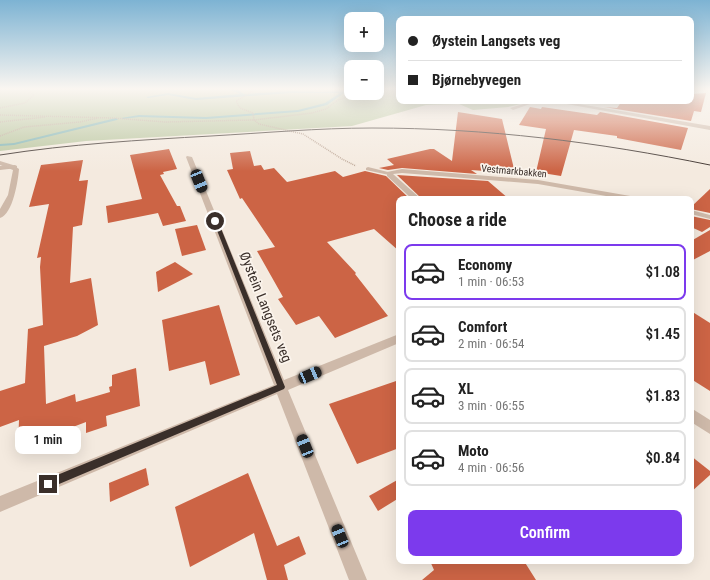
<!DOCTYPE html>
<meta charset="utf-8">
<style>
:root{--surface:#fff;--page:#f6f6f6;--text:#222;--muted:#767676;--line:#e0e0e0;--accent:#7c3aed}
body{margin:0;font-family:"Roboto Condensed",sans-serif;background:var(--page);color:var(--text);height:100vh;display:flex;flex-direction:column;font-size:15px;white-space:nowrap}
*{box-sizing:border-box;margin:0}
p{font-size:13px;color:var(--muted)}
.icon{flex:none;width:22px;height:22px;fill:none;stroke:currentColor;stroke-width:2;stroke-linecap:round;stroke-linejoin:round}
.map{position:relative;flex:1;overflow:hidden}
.details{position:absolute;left:396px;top:196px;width:298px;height:368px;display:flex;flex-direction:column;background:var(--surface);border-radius:8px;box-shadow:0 4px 16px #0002}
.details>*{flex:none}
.hud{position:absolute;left:396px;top:16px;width:298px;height:88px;border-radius:8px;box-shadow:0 4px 16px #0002;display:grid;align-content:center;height:88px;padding:0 12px;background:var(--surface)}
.controls{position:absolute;left:344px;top:12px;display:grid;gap:8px}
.controls a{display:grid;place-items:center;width:40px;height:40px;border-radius:8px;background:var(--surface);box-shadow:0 4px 16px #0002;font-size:20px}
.end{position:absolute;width:18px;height:18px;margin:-9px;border:5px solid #3a2f2a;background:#fff;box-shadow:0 0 0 2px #fff}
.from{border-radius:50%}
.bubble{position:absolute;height:28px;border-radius:8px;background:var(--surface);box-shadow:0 4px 16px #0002;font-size:13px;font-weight:600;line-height:28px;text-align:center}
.car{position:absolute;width:12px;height:24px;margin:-12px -6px;border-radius:5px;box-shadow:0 0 3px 1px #0007;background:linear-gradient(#222 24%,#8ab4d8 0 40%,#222 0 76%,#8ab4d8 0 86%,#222 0)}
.hud b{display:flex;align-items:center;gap:14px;height:38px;font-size:15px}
.hud b+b{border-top:1px solid var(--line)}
.hud i{width:10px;height:10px;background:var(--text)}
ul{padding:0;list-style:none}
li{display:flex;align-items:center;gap:12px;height:56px;margin:0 8px 6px;padding:0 4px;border:2px solid var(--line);border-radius:8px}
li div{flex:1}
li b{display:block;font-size:15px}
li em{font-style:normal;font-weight:600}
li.selected{border-color:var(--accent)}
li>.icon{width:36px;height:36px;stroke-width:1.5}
h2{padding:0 12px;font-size:18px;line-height:48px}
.button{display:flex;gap:8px;margin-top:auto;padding:8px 12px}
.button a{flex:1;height:46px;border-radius:8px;background:var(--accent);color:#fff;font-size:16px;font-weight:600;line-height:46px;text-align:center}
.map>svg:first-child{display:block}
</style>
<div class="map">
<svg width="710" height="580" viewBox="0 0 710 580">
<rect width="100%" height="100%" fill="#f4eadf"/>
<polygon fill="#b8c59d" points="0,89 351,89 351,93 377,93 377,89 399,89 399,101 529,102 508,107 473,110 459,104 426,105 352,126 86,141 0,151"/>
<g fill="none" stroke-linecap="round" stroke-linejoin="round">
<g fill="#7cb2b3" fill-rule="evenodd">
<polygon points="226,89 238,90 244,94 291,91 320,92 351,91 351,93 344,93 327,105 298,112 206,119 139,117 123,119 121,118 139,115 206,117 298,110 325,103 340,93 291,93 196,100 168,95 148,98 146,97 168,93 196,98 240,94 236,92"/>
<polygon points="384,89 399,89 399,90 385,90"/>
<polygon points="116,118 118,119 117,120 14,145 0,146 0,144 14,143"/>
</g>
</g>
<g fill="#cc6445">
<polygon points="706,93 701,112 694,111 691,121 604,107 617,108 622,101 691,101 691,94"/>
<polygon points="530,107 541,109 542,107 597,115 600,112 688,128 681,150 617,138 617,136 574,130 561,176 536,172 546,129 519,125"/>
<polygon points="458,112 502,119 515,173 471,170 477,174 402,168 388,170 379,168 394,165 387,159 430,149 434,149 452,161"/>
<polygon points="169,149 177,169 163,172 164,174 160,175 177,206 180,206 186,221 163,226 158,213 108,223 106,206 142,199 130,155"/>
<polygon points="250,151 254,166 261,165 264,170 274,168 287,182 335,171 343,177 365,171 386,176 410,199 399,199 399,251 374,229 327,242 356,273 355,274 388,316 335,338 319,316 296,325 278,299 283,297 257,251 275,247 242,198 240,199 227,170 233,169 230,153"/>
<polygon points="83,160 79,181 88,180 82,225 73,227 70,283 91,278 98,325 77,336 44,346 46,404 75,394 76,402 110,392 109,387 112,386 112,375 136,368 140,406 106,416 107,426 86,433 86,422 18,448 19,420 0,427 0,391 25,383 28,329 43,325 40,267 41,257 37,258 49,204 29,207 41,165"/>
<polygon points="397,175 488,181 509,199 422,199"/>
<polygon points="710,189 710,213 691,209 691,207"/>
<polygon points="691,216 710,220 710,227 702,232 691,227"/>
<polygon points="197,225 206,250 182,256 175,229"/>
<polygon points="710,230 710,251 691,261 691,241"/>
<polygon points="175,262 193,274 158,292 156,272"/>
<polygon points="219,305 240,375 210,385 205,361 169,371 162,320"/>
<polygon points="691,311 710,323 710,391 691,379"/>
<polygon points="399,380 399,448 357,464 329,404"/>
<polygon points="691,456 710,471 710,475 691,492"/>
<polygon points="146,468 149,485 110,502 109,483"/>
<polygon points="248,473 277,546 299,536 306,554 284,565 288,580 267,580 254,533 190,567 175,507"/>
<polygon points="399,479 399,498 378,511 369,496"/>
<polygon points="430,561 524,561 536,580 422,580 434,570"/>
</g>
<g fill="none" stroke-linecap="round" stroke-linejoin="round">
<g stroke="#baa393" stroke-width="1.5" stroke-dasharray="1 1" stroke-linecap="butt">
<polyline points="251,89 252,92 236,101 240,108 253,113 254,120 259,124 303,134 342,159 356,166"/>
<polyline points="0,90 3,89"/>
<polyline points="0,108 25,103 34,95 27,89"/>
<polyline points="0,115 113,118 165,122 254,120 312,113 326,109 338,100 357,93"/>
<polyline points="0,122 45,117"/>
<polyline points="0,136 24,127 80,122 98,118"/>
</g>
<g fill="#ceb9a9" fill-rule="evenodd">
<polygon points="554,101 530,104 513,110 510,108 530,102"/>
<polygon points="15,165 17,166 17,168 0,170 0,166"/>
<polygon points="368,167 392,173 389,175 366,170 366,168"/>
</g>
<g fill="#ceb9a9" fill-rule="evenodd">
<polygon points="550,101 561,101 710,126 710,130"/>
<polygon points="187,156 192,157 284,380 399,334 399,343 288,390 367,580 349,580 277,394 0,512 0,496 274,385 186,157"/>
<path d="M0 161 13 165 19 169C18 181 13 214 0 218V209L8 195 13 170 0 165Z"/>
<polygon points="402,169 538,180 636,197 640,199 623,199 538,184 402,173 393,174 421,199 412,199 387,176 387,172"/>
<polygon points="691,210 710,215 710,219 691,214"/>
<polygon points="691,408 710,420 710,434 691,422"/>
</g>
<path stroke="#3a2f2a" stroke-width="1" d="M0 155C70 144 140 140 211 136 264 133 318 128 372 128 486 128 598 142 710 165"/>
</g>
<linearGradient id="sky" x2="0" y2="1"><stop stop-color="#7db3d3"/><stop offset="0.52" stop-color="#faf6f1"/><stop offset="1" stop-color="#faf6f1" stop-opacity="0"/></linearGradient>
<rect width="710" height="171" fill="url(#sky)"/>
<polygon fill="#3a2f2a" points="213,220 218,221 285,387 284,389 52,487 48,488 45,487 43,484 45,480 277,385"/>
<g text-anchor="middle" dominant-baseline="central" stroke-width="3.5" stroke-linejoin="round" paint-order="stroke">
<g font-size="10" fill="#3a2f2a" stroke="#fbf4ec">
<text transform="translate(514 171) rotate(5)">Vestmarkbakken</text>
</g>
<g font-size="14" fill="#3a2f2a" stroke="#fbf4ec">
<text transform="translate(266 307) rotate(68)">Øystein Langsets veg</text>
</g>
</g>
</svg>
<div class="controls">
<a>+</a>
<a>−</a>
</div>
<i class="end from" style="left:215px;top:221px"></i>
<i class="end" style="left:48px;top:484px"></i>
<div class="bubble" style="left:15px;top:426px;width:66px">1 min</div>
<i class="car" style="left:199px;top:181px;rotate:158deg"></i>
<i class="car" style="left:310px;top:375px;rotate:67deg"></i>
<i class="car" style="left:305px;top:446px;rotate:338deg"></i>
<i class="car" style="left:340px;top:536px;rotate:338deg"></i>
<div class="hud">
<b><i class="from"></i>Øystein Langsets veg</b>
<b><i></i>Bjørnebyvegen</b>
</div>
<section class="details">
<h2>Choose a ride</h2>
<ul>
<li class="selected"><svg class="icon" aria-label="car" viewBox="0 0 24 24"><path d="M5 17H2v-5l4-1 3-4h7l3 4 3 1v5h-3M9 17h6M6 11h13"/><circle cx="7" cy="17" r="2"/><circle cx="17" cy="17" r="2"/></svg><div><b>Economy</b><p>1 min · 06:53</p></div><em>$1.08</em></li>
<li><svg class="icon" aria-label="car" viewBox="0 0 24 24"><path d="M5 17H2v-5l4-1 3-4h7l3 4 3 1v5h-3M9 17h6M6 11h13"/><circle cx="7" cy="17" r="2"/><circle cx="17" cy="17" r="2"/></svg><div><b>Comfort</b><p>2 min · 06:54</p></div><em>$1.45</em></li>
<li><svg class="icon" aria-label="car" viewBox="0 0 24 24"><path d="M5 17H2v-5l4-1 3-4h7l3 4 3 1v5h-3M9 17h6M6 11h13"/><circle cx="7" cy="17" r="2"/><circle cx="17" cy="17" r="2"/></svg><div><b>XL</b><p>3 min · 06:55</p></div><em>$1.83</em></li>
<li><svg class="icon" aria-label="car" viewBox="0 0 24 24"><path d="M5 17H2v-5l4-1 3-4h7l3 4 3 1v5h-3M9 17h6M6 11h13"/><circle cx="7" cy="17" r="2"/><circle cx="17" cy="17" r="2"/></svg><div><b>Moto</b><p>4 min · 06:56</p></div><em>$0.84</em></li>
</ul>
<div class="button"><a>Confirm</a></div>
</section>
</div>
